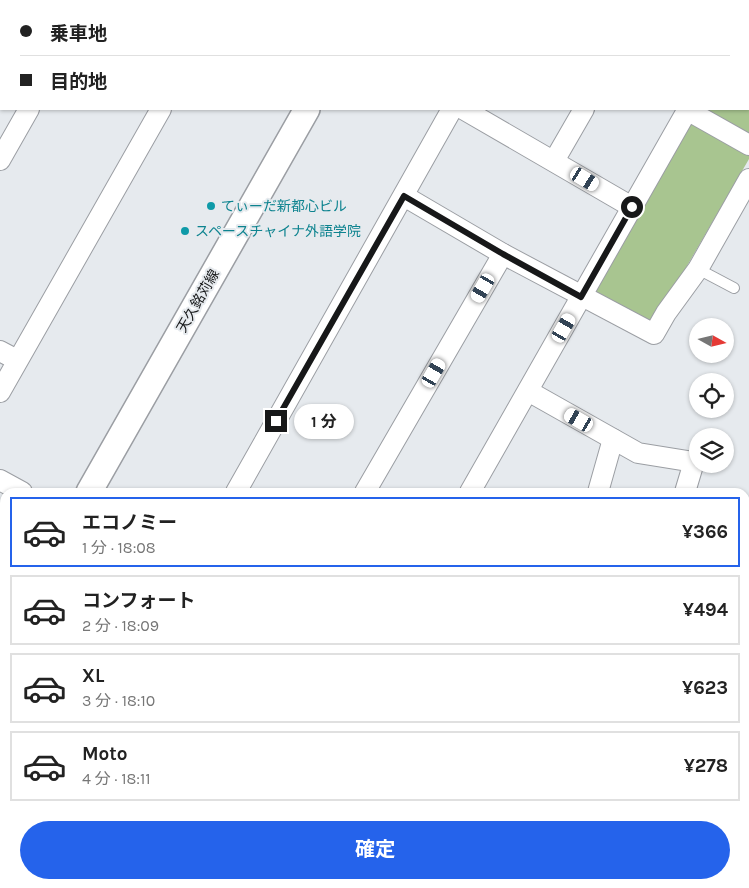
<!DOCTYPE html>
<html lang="ja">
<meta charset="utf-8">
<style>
:root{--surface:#fff;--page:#f6f6f6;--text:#222;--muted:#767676;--line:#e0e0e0;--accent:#2563eb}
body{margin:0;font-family:Karla,"Noto Sans JP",sans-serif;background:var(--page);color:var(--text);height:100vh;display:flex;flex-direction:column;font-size:19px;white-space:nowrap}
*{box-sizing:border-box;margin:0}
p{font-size:16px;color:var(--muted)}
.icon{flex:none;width:28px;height:28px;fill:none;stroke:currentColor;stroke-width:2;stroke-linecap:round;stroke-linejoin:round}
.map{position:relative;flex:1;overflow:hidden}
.sheet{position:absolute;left:0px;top:488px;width:750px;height:401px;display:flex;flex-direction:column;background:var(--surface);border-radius:15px 15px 0 0;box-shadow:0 1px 4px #0004}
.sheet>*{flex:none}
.top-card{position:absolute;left:0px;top:0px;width:750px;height:110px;box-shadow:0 1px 4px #0004;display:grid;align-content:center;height:110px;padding:0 20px;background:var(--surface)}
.needle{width:32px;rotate:98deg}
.controls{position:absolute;left:689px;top:318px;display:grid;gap:10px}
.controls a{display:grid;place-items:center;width:45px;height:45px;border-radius:50%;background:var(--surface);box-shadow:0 1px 4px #0004;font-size:25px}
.end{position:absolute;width:22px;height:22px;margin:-11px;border:6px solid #171819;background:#fff;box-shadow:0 0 0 2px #fff}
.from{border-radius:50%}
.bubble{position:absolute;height:35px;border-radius:18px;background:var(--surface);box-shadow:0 1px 4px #0004;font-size:16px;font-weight:700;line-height:35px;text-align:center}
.car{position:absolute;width:15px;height:30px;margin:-15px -8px;border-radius:6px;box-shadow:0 0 4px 1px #0007;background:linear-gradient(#fff 24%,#345 0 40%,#fff 0 76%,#345 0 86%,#fff 0)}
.top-card b{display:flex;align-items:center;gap:18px;height:48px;font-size:19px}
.top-card b+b{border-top:1px solid var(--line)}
.top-card i{width:12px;height:12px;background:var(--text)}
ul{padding:9px 0 0;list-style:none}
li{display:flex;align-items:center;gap:15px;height:70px;margin:0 10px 8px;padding:0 10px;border:2px solid var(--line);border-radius:0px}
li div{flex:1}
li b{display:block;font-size:19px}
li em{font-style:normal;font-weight:700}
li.active{border-color:var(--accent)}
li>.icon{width:45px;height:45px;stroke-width:1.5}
.action{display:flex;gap:10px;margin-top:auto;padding:10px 20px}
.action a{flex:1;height:58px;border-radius:30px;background:var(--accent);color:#fff;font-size:20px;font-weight:700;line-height:58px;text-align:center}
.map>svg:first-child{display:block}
</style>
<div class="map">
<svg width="749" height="888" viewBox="0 0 749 888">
<rect width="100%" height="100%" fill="#e6eaee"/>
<polygon fill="#a8c590" points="749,15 749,159 651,328 595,293 697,109 749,109"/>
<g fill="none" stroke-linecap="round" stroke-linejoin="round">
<g stroke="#9b9ea3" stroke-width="12">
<polyline id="service" points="698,269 734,288"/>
</g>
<g stroke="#9b9ea3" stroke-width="22">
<g id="minor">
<polyline points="58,0 60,1"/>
<polyline points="272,0 274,1"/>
<polyline points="222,1 223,0"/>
<polyline points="514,1 515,0"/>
<polyline points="646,1 647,0"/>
<polyline points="748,1 749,0"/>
<polyline points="463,109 632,207"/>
<polyline points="687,110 749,145"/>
<polyline points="0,160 29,109"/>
<polyline points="554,161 584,109"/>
<polyline points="404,196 503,254 654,334 666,313 698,269 749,179"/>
<polyline points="0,351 17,360"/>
<polyline points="528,391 638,453 694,462 685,492"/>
<polyline points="0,392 161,109"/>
<polyline points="0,480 22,492"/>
<polyline points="236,492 452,109"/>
<polyline points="365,492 503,254"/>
<polyline points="470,492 688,109"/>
<polyline points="598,492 613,439"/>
<polyline points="745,748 749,750"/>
<polyline points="745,832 749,828"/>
<polyline points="486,884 494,888"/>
<polyline points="713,884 718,888"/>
<polyline points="11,888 13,884"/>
<polyline points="144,888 146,884"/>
<polyline points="275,888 278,884"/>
<polyline points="415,888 418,884"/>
<polyline points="556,888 558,884"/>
<polyline points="695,888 699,884"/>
</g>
</g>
<g stroke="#9b9ea3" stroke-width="28">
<g id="tertiary">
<polyline points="368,1 369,0"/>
<polyline points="89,492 307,109"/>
<polyline points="0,651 5,642"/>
</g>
</g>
<use href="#service" stroke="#fff" stroke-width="10"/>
<use href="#minor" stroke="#fff" stroke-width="20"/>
<use href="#tertiary" stroke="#fff" stroke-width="25"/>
</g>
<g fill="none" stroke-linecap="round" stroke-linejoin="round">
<polyline stroke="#171819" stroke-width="6" points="276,421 404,196 503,254 581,297 632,207"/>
</g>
<g fill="#0f9aa8" stroke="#e6eaee" stroke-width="2">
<circle cx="211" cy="206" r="5"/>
<circle cx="185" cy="231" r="5"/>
</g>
<g text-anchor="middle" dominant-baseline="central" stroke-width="4" stroke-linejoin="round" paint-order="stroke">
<g font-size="14" fill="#0d838f" stroke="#e6eaee" text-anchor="start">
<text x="221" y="206">てぃーだ新都心ビル</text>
<text x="195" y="231">スペースチャイナ外語学院</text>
</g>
<g font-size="14" fill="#171819" stroke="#e6eaee">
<text transform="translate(198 301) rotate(-60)">天久銘苅線</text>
</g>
</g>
</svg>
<div class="controls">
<a><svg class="needle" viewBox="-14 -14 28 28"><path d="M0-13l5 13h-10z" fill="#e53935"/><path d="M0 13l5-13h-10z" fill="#767676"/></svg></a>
<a><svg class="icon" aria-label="locate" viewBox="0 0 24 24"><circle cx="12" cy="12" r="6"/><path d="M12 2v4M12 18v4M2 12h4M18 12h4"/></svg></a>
<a><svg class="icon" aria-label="layers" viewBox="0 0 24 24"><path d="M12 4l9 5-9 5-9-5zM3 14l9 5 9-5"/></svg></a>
</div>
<i class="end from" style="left:632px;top:207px"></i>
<i class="end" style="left:276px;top:421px"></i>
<div class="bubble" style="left:294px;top:404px;width:60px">1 分</div>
<i class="car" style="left:585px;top:179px;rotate:121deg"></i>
<i class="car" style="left:483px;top:288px;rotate:210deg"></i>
<i class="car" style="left:564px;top:328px;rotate:30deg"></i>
<i class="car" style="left:434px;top:373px;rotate:30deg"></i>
<i class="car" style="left:579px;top:420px;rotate:300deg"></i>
<div class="top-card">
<b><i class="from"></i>乗車地</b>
<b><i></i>目的地</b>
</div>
<section class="sheet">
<ul>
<li class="active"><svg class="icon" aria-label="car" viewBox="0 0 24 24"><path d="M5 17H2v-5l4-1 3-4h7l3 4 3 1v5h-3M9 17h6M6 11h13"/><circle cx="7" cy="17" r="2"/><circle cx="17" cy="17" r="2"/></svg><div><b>エコノミー</b><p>1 分 · 18:08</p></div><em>¥366</em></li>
<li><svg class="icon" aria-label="car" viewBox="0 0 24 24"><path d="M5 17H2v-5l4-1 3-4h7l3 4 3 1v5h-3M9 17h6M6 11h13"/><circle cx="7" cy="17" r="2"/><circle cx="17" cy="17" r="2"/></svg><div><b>コンフォート</b><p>2 分 · 18:09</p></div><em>¥494</em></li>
<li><svg class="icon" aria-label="car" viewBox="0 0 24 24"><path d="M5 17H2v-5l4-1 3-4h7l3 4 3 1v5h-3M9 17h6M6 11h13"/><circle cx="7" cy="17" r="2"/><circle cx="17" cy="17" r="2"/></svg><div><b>XL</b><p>3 分 · 18:10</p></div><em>¥623</em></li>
<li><svg class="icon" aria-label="car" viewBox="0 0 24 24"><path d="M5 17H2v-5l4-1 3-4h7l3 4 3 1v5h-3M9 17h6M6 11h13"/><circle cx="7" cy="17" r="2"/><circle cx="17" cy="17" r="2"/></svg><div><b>Moto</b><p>4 分 · 18:11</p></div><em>¥278</em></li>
</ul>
<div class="action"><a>確定</a></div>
</section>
</div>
